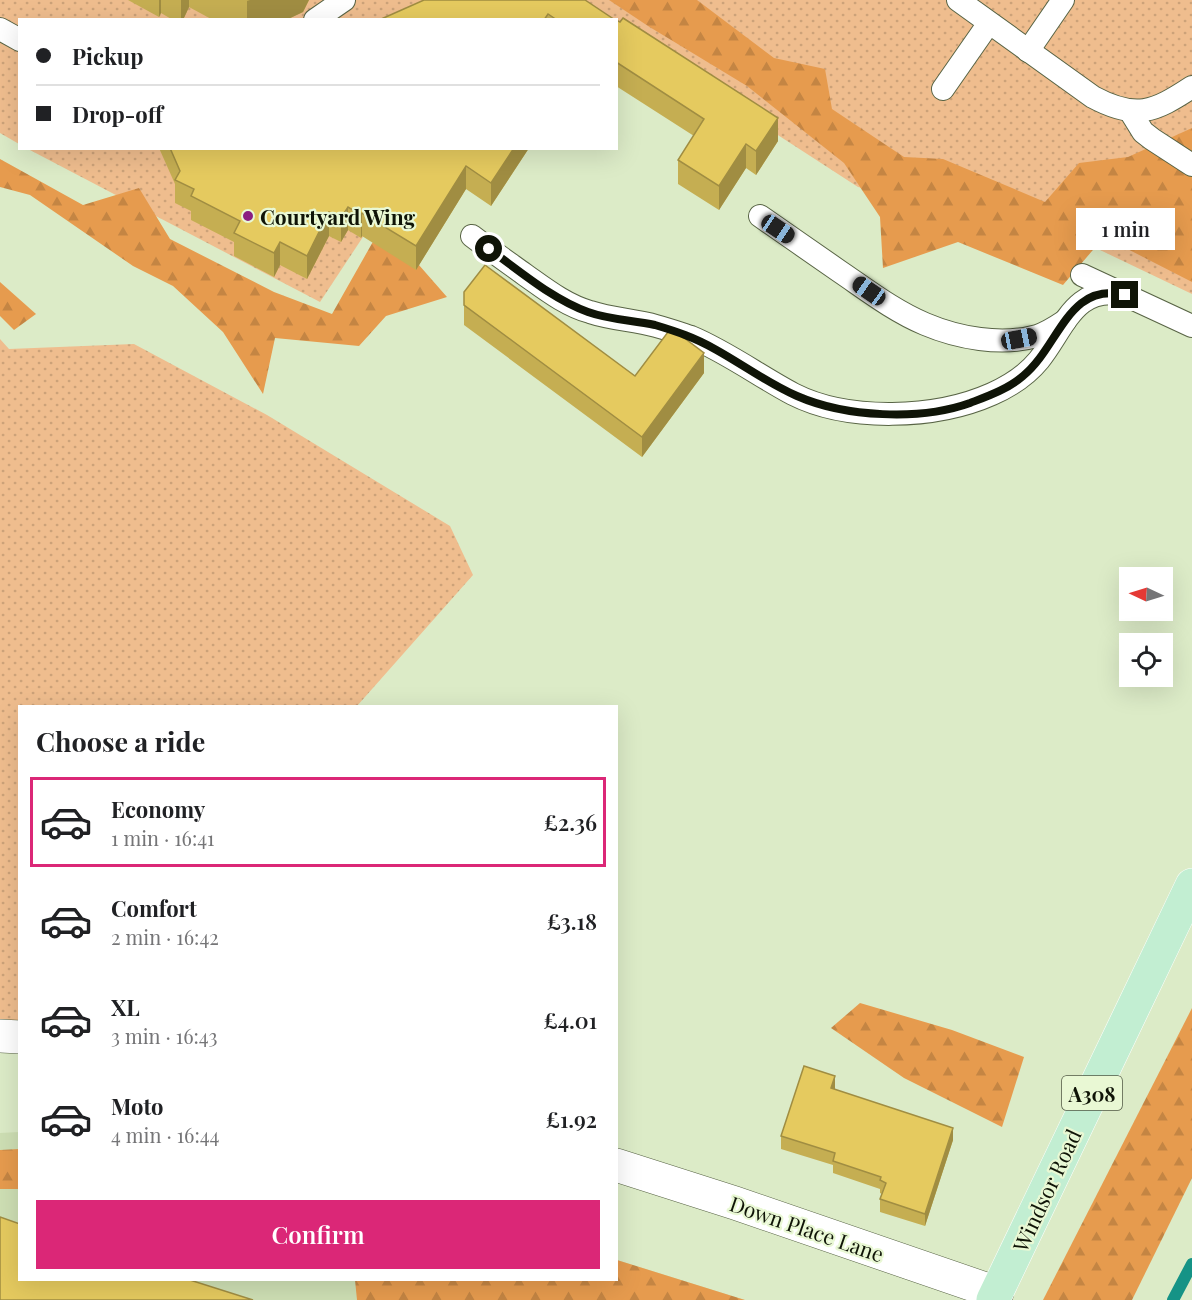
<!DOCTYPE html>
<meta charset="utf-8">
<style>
:root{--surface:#fff;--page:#f6f6f6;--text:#202124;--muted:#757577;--line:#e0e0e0;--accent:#db2777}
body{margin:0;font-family:"Playfair Display",serif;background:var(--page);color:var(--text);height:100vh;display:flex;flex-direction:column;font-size:22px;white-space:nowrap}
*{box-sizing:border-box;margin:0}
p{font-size:20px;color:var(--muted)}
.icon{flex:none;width:33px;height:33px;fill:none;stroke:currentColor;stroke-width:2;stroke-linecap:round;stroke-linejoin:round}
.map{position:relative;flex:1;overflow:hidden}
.drawer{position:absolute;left:18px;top:705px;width:600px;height:576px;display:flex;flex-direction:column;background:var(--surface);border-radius:0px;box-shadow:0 6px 24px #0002}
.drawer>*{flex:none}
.guide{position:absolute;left:18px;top:18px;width:600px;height:132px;border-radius:0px;box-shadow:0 6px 24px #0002;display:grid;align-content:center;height:132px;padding:0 18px;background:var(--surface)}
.needle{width:39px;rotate:274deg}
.buttons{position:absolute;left:1119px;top:567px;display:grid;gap:12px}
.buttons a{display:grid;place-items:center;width:54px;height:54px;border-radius:0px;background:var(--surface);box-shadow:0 6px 24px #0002;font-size:30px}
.end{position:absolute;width:27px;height:27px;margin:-14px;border:8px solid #0f1407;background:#fff;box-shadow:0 0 0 3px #fff}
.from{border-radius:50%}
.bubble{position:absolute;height:42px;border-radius:0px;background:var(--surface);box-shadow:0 6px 24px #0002;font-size:20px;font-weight:600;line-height:42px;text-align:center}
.car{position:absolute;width:18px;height:36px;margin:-18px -9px;border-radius:8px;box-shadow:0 0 4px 2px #0007;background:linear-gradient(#222 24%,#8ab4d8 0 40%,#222 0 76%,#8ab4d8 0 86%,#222 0)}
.guide b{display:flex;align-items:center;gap:21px;height:57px;font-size:22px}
.guide b+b{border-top:2px solid var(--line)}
.guide i{width:15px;height:15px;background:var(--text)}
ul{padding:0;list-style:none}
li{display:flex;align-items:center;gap:18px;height:90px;margin:0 12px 9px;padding:0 6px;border:3px solid transparent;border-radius:0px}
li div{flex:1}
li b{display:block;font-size:22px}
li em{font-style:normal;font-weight:600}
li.on{border-color:var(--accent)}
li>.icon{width:54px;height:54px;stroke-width:1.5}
h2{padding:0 18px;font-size:27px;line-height:72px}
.action{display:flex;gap:12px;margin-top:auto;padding:12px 18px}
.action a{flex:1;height:69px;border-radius:0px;background:var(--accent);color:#fff;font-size:24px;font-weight:600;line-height:69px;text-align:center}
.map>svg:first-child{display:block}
</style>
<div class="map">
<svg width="1192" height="1300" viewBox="0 0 1192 1300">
<defs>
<pattern id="green-dots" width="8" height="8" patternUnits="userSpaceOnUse" patternTransform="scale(1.5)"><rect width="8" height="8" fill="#efbd8e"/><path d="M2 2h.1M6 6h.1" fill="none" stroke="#cca279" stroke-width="1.8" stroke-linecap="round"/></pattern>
<pattern id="forest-firs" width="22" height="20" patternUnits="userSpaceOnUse" patternTransform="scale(1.5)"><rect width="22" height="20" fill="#e69b4e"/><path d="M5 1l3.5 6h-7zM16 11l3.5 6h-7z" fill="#c48543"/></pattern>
</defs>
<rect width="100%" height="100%" fill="#dcebc7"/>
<polygon fill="#cedfb4" points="19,1132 20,1280 616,1280 617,1260 745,1300 0,1300 0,1133"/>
<g fill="url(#green-dots)">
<polygon points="0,0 518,0 505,20 20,20 19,144 0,133"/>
<polygon points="568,0 1192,0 1192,294 1077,239 858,187 617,31 616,20 598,19"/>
<polygon points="28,149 421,149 320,302"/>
<polygon points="0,339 9,349 134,344 267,415 450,526 473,575 357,706 20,706 19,1021 0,1019"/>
</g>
<g fill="url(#forest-firs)">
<polygon points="609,0 697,0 774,58 825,69 832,109 904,157 943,159 1045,202 1079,163 1128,157 1192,128 1192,282 1104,237 1063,285 958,242 883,268 880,217 844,163 747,86 648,26"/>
<polygon points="0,159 83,205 139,188 170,239 274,292 332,314 383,224 447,297 386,316 359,346 275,338 263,394 223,332 173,286 133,266 30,195 0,187"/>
<polygon points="0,282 36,314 14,330 0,316"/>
<polygon points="860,1003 952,1030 1024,1057 1002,1127 904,1078 831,1028"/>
<polygon points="1192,1008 1192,1178 1132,1300 1043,1300"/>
<polygon points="19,1149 19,1189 0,1189 0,1150"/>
<polygon points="617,1260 745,1300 357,1300 355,1280 616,1280"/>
</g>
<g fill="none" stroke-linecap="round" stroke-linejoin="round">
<polyline stroke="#159386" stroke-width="12" points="1173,1300 1192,1264"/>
<g stroke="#586445" stroke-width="24">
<g id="lane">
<path d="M958 0 1093 97C1136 120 1154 112 1192 87"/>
<polyline points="315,20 344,0"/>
<polyline points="0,29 20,40"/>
<polyline points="1028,51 1063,0"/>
<polyline points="943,89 989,23"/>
<polyline points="1130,111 1143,132 1152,139 1192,165"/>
<path d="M760 216C786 234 813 253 839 271 867 290 894 311 925 324 958 338 1001 346 1037 336 1047 333 1056 327 1065 321"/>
<path d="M472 236C489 249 506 261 524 274 544 288 565 305 590 312 611 319 634 320 656 326 668 329 679 333 691 337 727 352 759 376 793 394 848 422 936 419 992 394 1010 386 1026 376 1039 360 1064 329 1075 283 1125 295"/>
<polyline points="1082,275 1192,326"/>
</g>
</g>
<g stroke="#586445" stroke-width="34">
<g id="street">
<polyline points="0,1036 20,1037"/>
<polyline points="616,1165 735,1203 997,1293"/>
</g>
</g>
<g stroke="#fff" stroke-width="34">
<polyline id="primary" points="993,1300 1192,885"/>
</g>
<use href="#lane" stroke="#fff" stroke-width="22"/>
<use href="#street" stroke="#fff" stroke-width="33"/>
<use href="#primary" stroke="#c2eed2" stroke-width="33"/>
</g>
<g fill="#c5ae52">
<polygon points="128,0 309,0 303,12 286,20 213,20 189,7 183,20 173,20 161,13 159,17"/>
<polygon points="424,0 615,20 379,20"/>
<polygon points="616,20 778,141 756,175 746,168 719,210 678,184 678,160 694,136 616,86"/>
<polygon points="159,148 529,148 491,206 466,189 416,270 362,236 361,238 348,230 341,242 329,236 307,279 280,265 274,277 234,256 234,242 191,220 191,211 175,203 175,184"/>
<polygon points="464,292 635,376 704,373 642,457 464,325"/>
<polygon points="834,1089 953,1140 925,1226 880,1212 880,1199 882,1194 880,1193 880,1189 833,1173 833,1165 781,1149 781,1136"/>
</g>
<g fill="#a08d42">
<polygon points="159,0 161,0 161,13 159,17"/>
<polygon points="181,0 189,0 189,7 183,20 181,20"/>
<polygon points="250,0 309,0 303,12 286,20 247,20 247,1"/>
<polygon points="778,118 778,141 756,175 756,151"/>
<polygon points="746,144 746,168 719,210 719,186"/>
<polygon points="514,148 529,148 491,206 491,183"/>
<polygon points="466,166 466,189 416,270 416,246"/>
<polygon points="348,207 348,230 341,242 341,218"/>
<polygon points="329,212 329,236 307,279 307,256"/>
<polygon points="362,213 362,236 361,238 361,215"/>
<polygon points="280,242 280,265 274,277 274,253"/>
<polygon points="704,353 704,373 642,457 642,437"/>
<polygon points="835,1076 835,1089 831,1101 831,1088"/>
<polygon points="953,1128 953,1140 925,1226 925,1214"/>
</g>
<g fill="#e5ca5f" stroke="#a08d42" stroke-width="1.5">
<polygon points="424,0 585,0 615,20 557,20 548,14 544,20 379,20"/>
<polygon points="623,18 778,118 756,151 746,144 719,186 678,160 704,119 616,62 616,20 620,22"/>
<polygon points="170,148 514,148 491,183 466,166 416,246 362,213 361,215 348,207 341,218 329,212 307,256 280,242 274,253 234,233 240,221 191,196 194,189 175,180 180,171"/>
<polygon points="485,265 635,376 671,328 704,353 642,437 464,305 464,292"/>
<polygon points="804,1066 835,1076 831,1088 953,1128 925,1214 880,1199 886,1183 880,1180 881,1177 833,1161 835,1153 781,1136"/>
<polygon points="0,1217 20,1224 20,1280 190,1280 253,1300 0,1300"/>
</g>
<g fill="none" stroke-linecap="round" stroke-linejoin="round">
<path stroke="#0f1407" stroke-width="8" d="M489 249C520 271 552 299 588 312 610 320 633 320 655 325 665 328 675 331 685 335 725 350 758 379 797 396 845 417 920 421 970 403 988 396 1008 389 1023 376 1059 347 1068 281 1125 295"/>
</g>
<circle fill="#8b1e81" stroke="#e9f8d4" stroke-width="2" cx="248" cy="216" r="6"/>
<g text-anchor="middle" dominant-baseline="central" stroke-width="4.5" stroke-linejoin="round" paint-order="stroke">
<rect fill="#e9f8d4" stroke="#505844" stroke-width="1.5" x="1062" y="1076" width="60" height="34" rx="4.5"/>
<g font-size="20" font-weight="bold" fill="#0f1407">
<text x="1092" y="1093">A308</text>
</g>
<g font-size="21" font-weight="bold" fill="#0f1407" stroke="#e9f8d4" text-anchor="start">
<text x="260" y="216">Courtyard Wing</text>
</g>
<g font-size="21" fill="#0f1407" stroke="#e9f8d4">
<text transform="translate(1046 1190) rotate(-65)">Windsor Road</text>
<text transform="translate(807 1228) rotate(19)">Down Place Lane</text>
</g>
</g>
</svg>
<div class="buttons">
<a><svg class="needle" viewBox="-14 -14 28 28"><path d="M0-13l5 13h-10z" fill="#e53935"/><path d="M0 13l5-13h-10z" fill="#757577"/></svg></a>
<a><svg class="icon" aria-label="locate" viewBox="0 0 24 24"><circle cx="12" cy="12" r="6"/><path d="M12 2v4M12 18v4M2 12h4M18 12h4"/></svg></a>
</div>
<i class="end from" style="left:489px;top:249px"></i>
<i class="end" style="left:1125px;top:295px"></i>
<div class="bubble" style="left:1076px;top:208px;width:99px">1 min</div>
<i class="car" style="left:778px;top:229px;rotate:124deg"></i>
<i class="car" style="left:869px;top:291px;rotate:305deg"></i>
<i class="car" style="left:1019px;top:339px;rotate:79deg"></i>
<div class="guide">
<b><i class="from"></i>Pickup</b>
<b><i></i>Drop-off</b>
</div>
<section class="drawer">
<h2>Choose a ride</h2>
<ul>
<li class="on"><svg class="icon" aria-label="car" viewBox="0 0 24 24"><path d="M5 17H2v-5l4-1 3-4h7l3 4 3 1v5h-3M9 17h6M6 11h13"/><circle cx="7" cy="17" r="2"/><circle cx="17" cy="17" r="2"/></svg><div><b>Economy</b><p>1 min · 16:41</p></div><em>£2.36</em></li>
<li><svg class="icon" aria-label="car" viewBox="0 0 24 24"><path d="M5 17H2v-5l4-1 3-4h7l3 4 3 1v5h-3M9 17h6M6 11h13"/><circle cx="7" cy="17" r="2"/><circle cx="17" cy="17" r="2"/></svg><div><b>Comfort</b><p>2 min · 16:42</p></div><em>£3.18</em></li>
<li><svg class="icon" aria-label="car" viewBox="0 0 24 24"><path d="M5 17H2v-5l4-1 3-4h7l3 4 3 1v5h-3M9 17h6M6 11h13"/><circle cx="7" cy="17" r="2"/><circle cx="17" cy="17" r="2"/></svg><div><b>XL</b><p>3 min · 16:43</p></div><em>£4.01</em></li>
<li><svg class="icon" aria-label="car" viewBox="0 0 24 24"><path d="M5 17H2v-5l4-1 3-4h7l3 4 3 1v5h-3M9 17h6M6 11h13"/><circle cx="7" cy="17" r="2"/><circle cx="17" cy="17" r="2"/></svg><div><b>Moto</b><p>4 min · 16:44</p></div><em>£1.92</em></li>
</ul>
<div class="action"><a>Confirm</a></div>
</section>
</div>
